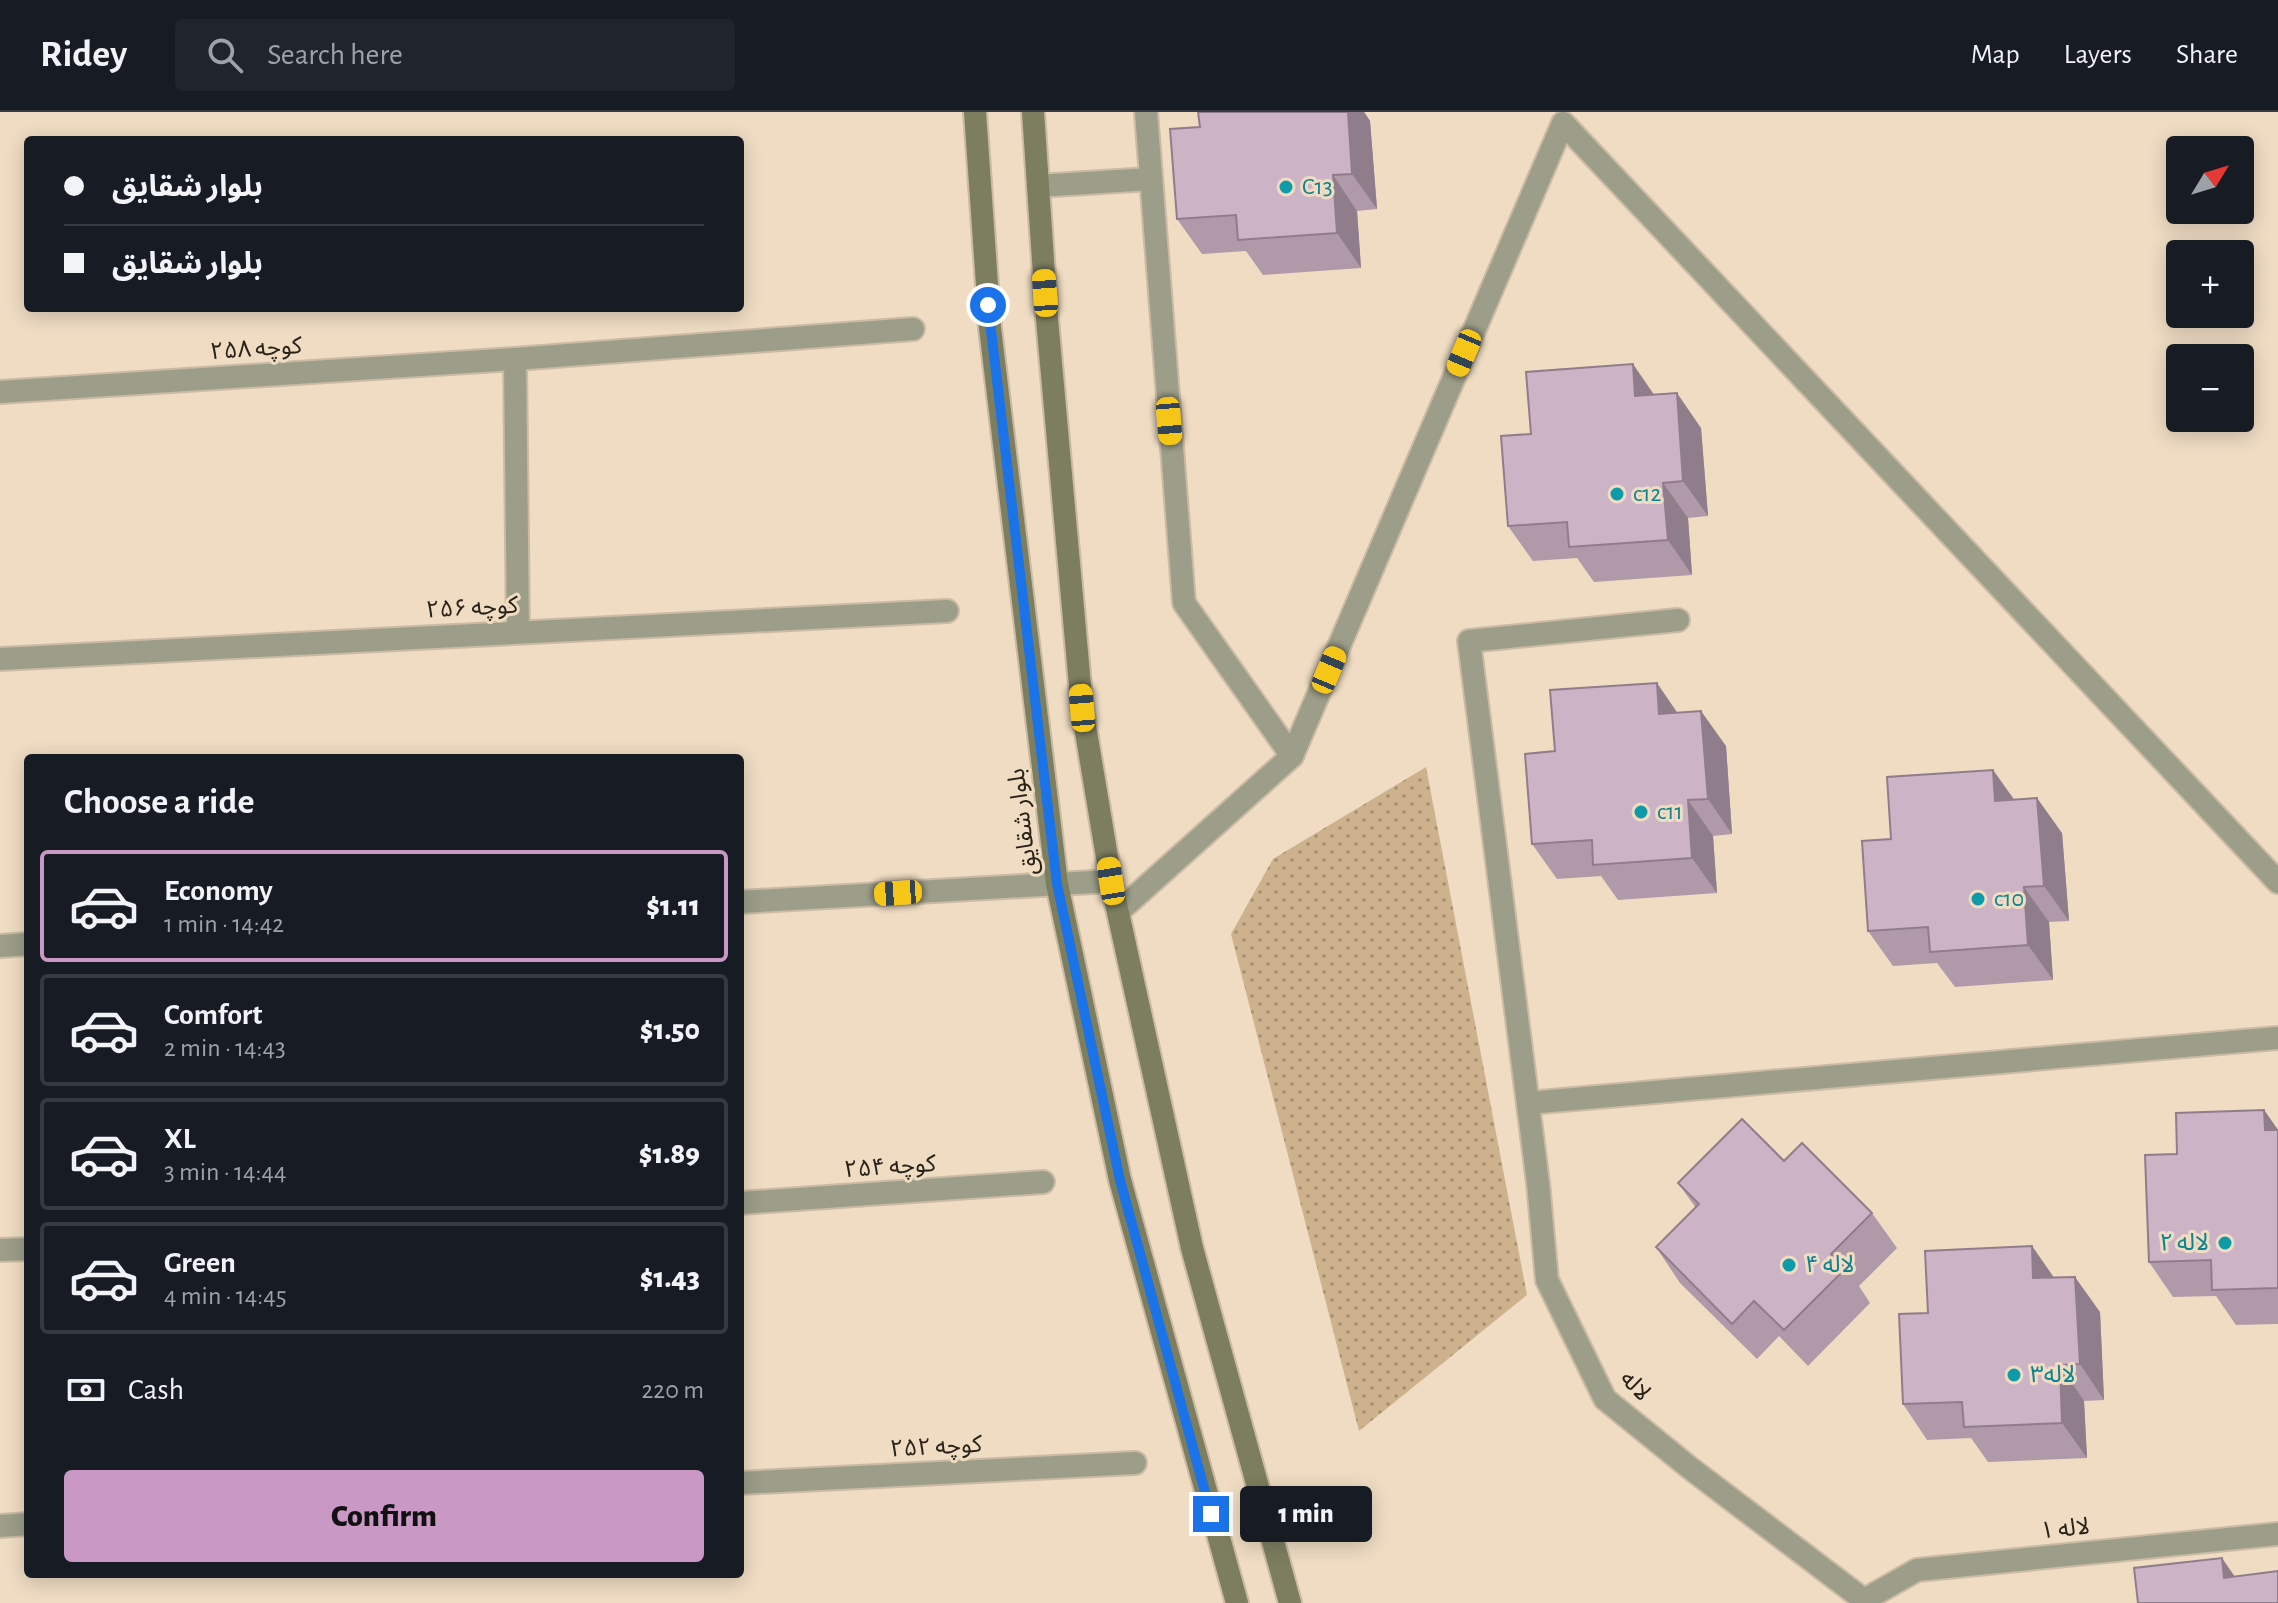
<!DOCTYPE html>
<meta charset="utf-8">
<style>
:root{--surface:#171b24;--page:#20242c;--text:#f1f3f6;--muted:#9ea1a6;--line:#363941;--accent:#c998c5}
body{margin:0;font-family:"Alegreya Sans","Noto Sans Arabic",sans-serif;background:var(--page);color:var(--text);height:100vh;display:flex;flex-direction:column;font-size:30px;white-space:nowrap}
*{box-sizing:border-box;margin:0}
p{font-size:26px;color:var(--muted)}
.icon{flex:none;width:44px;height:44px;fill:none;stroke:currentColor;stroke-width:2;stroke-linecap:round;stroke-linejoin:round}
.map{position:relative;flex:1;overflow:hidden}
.details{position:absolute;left:24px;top:642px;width:720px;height:824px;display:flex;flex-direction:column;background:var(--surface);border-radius:8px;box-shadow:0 4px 20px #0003}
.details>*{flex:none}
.banner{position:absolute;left:24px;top:24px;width:720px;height:176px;border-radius:8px;box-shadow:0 4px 20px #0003;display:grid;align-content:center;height:176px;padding:0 40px;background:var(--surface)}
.needle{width:52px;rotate:52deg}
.fabs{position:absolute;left:2166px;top:24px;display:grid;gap:16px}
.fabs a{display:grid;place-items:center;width:88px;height:88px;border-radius:8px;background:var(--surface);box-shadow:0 4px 20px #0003;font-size:40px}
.end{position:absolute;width:36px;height:36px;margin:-18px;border:10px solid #1a73e8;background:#fff;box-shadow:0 0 0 4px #fff}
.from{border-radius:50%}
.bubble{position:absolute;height:56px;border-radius:8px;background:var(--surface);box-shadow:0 4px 20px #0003;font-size:26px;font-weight:800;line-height:56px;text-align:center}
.car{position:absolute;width:24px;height:48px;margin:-24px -12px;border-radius:10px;box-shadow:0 0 6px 2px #0007;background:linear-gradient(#f5c518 24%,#345 0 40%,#f5c518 0 76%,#345 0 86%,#f5c518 0)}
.banner b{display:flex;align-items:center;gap:28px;height:76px;font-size:30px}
.banner b+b{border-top:2px solid var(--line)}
.banner i{width:20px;height:20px;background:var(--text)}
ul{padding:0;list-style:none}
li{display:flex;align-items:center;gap:24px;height:112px;margin:0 16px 12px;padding:0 24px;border:4px solid var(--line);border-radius:8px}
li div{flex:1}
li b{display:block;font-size:30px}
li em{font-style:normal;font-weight:800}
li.current{border-color:var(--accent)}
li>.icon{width:72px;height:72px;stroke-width:1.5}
h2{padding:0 40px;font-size:36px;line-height:96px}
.pay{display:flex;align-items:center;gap:20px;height:88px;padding:0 40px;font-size:30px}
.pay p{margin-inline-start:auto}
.primary-button{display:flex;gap:16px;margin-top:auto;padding:16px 40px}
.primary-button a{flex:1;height:92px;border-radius:8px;background:var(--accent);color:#111;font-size:32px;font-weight:800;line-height:92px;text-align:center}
header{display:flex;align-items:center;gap:48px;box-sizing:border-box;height:112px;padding:0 40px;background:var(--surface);border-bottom:2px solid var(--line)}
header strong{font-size:38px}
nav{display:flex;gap:44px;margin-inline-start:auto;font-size:28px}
.search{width:560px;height:72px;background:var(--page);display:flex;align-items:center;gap:20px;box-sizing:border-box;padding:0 28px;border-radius:8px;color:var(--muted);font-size:30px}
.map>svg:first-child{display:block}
</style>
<header>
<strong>Ridey</strong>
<div class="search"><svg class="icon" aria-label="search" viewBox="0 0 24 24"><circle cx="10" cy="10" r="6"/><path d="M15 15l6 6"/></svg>Search here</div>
<nav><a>Map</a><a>Layers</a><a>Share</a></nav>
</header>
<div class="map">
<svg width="2278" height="1491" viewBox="0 0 2278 1491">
<defs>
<pattern id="park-dots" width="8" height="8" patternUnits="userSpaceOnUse" patternTransform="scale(2)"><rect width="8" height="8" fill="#cdb28d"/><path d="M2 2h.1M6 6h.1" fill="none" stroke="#a69072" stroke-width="1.8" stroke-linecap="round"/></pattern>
</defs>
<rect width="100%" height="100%" fill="#efdcc3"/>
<polygon fill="url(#park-dots)" points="1426,655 1527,1183 1359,1319 1231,822 1273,747"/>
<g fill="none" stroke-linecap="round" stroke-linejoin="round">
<g stroke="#cbbba4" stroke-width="26">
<g id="minor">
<polyline points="1146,0 1184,491 1292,644"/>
<polyline points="1038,74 1150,67"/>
<polyline points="515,247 518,520"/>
<polyline points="0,280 515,247 913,217"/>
<polyline points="1678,508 1469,529 1538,1071 1547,1168 1605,1287 1690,1356 1868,1491"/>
<polyline points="0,547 947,499"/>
<polyline points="1118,800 1292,644 1563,11 2278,770"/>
<polyline points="1528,991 2278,926"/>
<polyline points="740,1091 1043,1070"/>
<polyline points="0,1138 28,1137"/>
<polyline points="740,1371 1135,1351"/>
<polyline points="0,1414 28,1412"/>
<polyline points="1864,1488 1917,1458 2278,1422"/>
</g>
</g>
<g stroke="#cbbba4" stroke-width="26">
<g id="tertiary">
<polyline points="740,790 1111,769"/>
<polyline points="0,834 28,832"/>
</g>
</g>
<g stroke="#cbbba4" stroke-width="26">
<g id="secondary">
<polyline points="975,0 990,216 1057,772 1120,1068 1237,1491"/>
<polyline points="1033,0 1047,207 1082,596 1111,769 1192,1136 1290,1491"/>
</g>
</g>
<use href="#minor" stroke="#9d9e89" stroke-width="22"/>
<use href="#tertiary" stroke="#9d9e89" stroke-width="22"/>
<use href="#secondary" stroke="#7d7e5f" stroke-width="22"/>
</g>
<g fill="#b09aaa">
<polygon points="1198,0 1364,0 1370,9 1377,97 1357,99 1361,156 1263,163 1246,139 1202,142 1177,107 1200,15"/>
<polygon points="1654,283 1701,316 1708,404 1688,406 1692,463 1594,470 1577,446 1533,449 1508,414"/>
<polygon points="1678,601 1726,634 1732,722 1713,724 1717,781 1618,788 1601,764 1557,767 1532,732 1555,639"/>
<polygon points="1993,658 2014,688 2062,721 2069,809 2049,810 2053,868 1955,875 1937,851 1893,854 1868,819"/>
<polygon points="2264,998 2278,1018 2278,1212 2236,1213 2216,1184 2173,1185 2149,1150 2177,1042"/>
<polygon points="1784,1049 1872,1101 1897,1136 1859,1174 1870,1191 1808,1254 1779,1224 1757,1247 1680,1171 1656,1135 1696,1096 1678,1071"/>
<polygon points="2032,1134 2054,1166 2100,1200 2104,1288 2084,1289 2087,1346 1988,1350 1971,1326 1927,1328 1903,1292 1928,1201"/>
</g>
<g fill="#907d8b">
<polygon points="1348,0 1364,0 1370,9 1377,97 1352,62"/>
<polygon points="1333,63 1357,99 1361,156 1337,121"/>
<polygon points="1633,252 1657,287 1635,284"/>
<polygon points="1677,281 1701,316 1708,404 1683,369"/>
<polygon points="1663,371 1688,406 1692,463 1668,428"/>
<polygon points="1657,571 1681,606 1659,602"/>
<polygon points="1701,599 1726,634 1732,722 1708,687"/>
<polygon points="1993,658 2018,693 1995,689"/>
<polygon points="2037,686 2062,721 2069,809 2044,774"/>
<polygon points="1688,688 1713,724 1717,781 1692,746"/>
<polygon points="2024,775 2049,810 2053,868 2028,833"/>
<polygon points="2264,998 2278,1018 2265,1018"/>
<polygon points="2032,1134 2057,1170 2033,1166"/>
<polygon points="2075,1165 2100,1200 2104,1288 2080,1252"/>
<polygon points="2060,1253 2084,1289 2087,1346 2062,1311"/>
<polygon points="2222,1446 2246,1481 2224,1466"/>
</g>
<g fill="#cdb3c6" stroke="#907d8b" stroke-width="2">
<polygon points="1198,0 1348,0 1352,62 1333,63 1337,121 1238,128 1236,103 1177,107 1170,17 1200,15"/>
<polygon points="1633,252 1635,284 1677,281 1683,369 1663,371 1668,428 1569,435 1567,410 1508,414 1501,324 1531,322 1526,260"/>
<polygon points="1657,571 1659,602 1701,599 1708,687 1688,688 1692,746 1593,753 1592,728 1532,732 1525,642 1555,639 1550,578"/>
<polygon points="1993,658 1995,689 2037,686 2044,774 2024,775 2028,833 1930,840 1928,815 1868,819 1862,729 1891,727 1887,665"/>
<polygon points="2264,998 2265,1018 2278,1018 2278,1176 2212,1178 2211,1148 2149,1150 2145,1043 2177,1042 2176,1001"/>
<polygon points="1742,1007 1784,1049 1802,1031 1872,1101 1831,1142 1846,1156 1784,1218 1754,1189 1732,1212 1656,1135 1699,1092 1678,1071"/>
<polygon points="2032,1134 2033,1166 2075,1165 2080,1252 2060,1253 2062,1311 1964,1315 1962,1290 1903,1292 1899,1202 1928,1201 1925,1139"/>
<polygon points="2222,1446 2224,1466 2278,1459 2278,1491 2138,1491 2134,1456"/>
</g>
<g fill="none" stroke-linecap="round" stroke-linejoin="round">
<polyline stroke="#1a73e8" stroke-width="10" points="988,193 1057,772 1120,1068 1211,1402"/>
</g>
<g fill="#0f9aa8" stroke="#efdcc3" stroke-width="3">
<circle cx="1286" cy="75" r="8"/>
<circle cx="1617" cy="382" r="8"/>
<circle cx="1641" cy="700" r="8"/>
<circle cx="1978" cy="787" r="8"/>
<circle cx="2225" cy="1131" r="8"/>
<circle cx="1789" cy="1153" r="8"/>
<circle cx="2014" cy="1263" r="8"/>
</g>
<g text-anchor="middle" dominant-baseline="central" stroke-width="6" stroke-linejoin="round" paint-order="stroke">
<g font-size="24" fill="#0d838f" stroke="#efdcc3" text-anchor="start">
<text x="1302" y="75">C13</text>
<text x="1633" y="382">c12</text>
<text x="1657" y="700">c11</text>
<text x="1994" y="787">c10</text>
<text x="2209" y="1131" text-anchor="end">لاله ۲</text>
<text x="1805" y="1153">لاله ۴</text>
<text x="2030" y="1263">لاله۳</text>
</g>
<g font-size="24" fill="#292219" stroke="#efdcc3">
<text transform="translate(256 237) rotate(-4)">کوچه ۲۵۸</text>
<text transform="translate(472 496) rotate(-3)">کوچه ۲۵۶</text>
<text transform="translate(1023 710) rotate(-97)">بلوار شقایق</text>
<text transform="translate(890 1055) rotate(-4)">کوچه ۲۵۴</text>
<text transform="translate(1635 1274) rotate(46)">لاله</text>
<text transform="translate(936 1335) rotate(-3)">کوچه ۲۵۲</text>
<text transform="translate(2065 1417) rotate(-6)">لاله ۱</text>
</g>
</g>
</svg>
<div class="fabs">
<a><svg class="needle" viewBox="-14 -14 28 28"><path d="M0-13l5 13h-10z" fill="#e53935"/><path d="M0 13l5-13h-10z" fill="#9ea1a6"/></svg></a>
<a>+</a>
<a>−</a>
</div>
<i class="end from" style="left:988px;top:193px"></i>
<i class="end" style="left:1211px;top:1402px"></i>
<div class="bubble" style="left:1240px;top:1374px;width:132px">1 min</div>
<i class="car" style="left:1045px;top:181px;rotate:356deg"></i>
<i class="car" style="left:1464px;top:241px;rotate:203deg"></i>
<i class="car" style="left:1169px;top:309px;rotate:175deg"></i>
<i class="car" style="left:1329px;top:558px;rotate:23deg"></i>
<i class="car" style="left:1082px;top:596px;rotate:355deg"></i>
<i class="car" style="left:1111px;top:769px;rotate:351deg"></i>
<i class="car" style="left:898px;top:781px;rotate:266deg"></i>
<div class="banner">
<b><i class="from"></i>بلوار شقایق</b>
<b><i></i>بلوار شقایق</b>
</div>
<section class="details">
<h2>Choose a ride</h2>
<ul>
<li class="current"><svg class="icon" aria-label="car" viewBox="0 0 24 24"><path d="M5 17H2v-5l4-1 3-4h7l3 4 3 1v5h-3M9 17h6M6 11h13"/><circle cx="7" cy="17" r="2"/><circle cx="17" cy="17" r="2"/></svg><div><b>Economy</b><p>1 min · 14:42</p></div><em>$1.11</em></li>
<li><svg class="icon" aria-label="car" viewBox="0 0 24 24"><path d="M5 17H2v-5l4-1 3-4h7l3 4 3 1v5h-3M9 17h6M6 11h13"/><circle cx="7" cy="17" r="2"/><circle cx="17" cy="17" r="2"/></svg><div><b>Comfort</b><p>2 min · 14:43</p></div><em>$1.50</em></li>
<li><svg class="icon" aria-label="car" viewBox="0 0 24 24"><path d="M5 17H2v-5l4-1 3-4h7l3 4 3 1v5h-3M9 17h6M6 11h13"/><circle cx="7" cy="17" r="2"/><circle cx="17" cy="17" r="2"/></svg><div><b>XL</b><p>3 min · 14:44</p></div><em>$1.89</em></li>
<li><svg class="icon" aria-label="car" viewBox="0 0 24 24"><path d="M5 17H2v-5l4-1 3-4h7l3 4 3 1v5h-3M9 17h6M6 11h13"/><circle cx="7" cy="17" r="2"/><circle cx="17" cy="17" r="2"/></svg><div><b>Green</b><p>4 min · 14:45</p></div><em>$1.43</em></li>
</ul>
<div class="pay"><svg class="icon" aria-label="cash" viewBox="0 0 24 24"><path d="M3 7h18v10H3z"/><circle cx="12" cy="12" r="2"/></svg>Cash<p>220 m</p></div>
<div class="primary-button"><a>Confirm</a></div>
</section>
</div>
